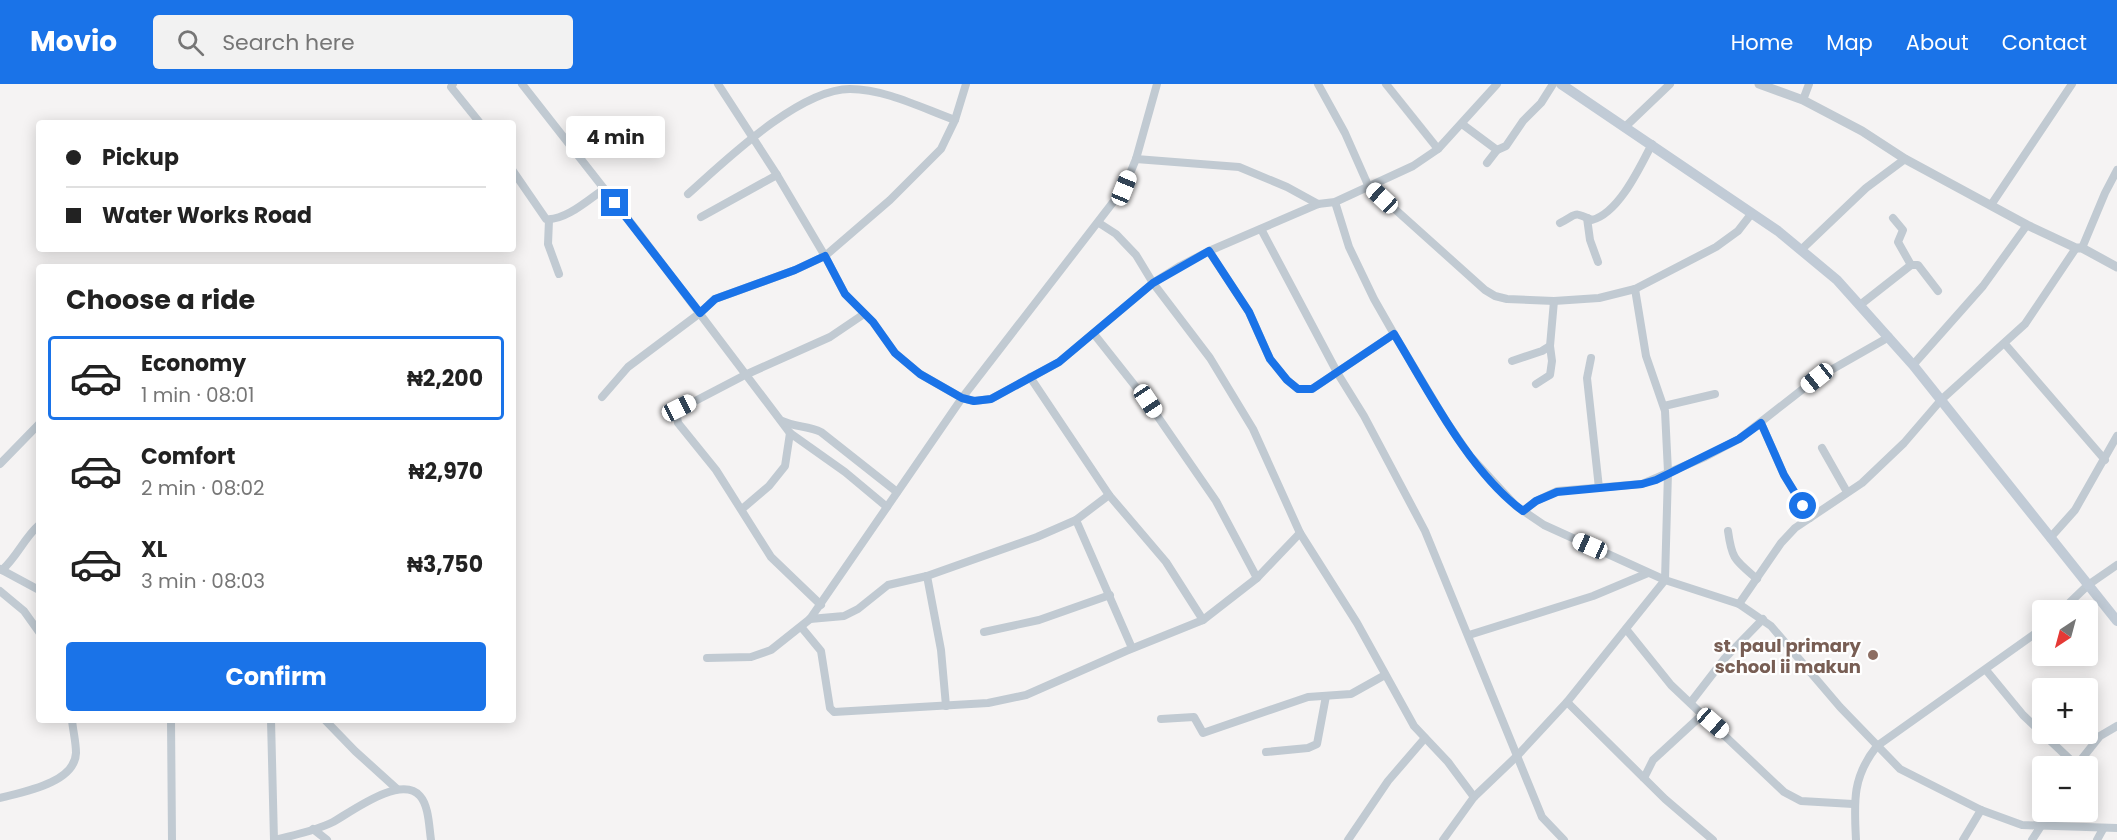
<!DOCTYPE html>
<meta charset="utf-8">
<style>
:root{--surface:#fff;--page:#f2f2f2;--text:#222;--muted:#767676;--line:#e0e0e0;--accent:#1a73e8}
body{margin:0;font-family:Poppins,sans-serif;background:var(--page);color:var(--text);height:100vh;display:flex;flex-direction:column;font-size:22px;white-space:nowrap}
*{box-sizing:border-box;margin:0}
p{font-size:20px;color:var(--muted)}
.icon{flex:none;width:33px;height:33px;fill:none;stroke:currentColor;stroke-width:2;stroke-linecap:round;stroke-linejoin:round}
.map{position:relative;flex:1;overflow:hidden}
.drawer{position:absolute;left:36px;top:180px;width:480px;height:459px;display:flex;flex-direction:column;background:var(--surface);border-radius:6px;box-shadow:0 3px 15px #0003}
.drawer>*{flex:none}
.top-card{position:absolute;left:36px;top:36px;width:480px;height:132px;border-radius:6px;box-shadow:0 3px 15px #0003;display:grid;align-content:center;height:132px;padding:0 30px;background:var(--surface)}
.needle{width:39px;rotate:216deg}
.tools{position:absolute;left:2032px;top:516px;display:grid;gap:12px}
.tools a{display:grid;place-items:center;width:66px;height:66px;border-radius:6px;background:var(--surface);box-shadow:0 3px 15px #0003;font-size:30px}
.end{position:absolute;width:27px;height:27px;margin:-14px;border:8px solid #1a73e8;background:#fff;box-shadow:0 0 0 3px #fff}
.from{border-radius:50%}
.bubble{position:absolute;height:42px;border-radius:6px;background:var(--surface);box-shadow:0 3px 15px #0003;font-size:20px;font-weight:700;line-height:42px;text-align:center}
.car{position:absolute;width:18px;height:36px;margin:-18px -9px;border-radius:8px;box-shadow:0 0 4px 2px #0007;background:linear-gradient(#fff 24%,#345 0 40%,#fff 0 76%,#345 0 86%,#fff 0)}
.top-card b{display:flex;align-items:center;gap:21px;height:57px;font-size:22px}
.top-card b+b{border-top:2px solid var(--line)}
.top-card i{width:15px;height:15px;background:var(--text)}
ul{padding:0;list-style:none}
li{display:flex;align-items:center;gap:18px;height:84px;margin:0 12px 9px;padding:0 18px;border:3px solid transparent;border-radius:6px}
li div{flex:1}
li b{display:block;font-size:22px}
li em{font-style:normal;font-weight:700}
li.active{border-color:var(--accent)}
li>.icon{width:54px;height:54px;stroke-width:1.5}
h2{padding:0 30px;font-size:27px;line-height:72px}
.button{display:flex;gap:12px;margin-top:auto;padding:12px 30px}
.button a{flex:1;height:69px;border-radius:6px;background:var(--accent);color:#fff;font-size:24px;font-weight:700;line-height:69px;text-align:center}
header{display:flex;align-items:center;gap:36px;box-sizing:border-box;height:84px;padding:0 30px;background:var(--accent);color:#fff}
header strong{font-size:28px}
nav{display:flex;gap:33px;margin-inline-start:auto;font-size:21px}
.search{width:420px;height:54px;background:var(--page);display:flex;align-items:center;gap:15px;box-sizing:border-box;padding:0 21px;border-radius:6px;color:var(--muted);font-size:22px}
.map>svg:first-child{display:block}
</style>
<header>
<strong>Movio</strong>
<div class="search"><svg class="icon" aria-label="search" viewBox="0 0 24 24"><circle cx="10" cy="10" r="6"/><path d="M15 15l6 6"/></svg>Search here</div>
<nav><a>Home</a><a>Map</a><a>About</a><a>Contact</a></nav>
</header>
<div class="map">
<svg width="2117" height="756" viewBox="0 0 2117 756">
<rect width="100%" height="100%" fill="#f5f3f3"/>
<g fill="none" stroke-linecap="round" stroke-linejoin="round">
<g stroke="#c1cad2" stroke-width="8">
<polyline points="453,0 451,3 480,39"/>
<polyline points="522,0 638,148 790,349 845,388 887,423"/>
<polyline points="718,0 777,91 825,172 845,210 873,238 895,269 920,290 962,314 974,317 991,315 1059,278 1153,199 1180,182 1209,167 1318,120 1335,118 1413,82 1438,65 1497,0"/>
<polyline points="1318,0 1345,49 1368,101 1485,206 1495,212 1507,215 1554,217 1599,214 1635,205 1716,163 1738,147 1752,129"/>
<polyline points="1386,0 1438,65"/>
<polyline points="1803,16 1809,0"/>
<polyline points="1462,40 1497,66 1487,79"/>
<polyline points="1625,43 1670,0"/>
<polyline points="1497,66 1506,62 1523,37 1541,19 1553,0"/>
<polyline points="1136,75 1239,83 1287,103 1318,120"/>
<path d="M513 87 546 135C565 137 588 116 604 105"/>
<path d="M688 110C725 77 799 5 850 5 885 5 922 24 955 36"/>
<polyline points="1335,118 1349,163 1374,215 1394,250 1446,337 1470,372 1516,422 1544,441 1665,496 1739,520 1771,542 1840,623 1900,685 1981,726 2022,741 2117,744"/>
<polyline points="1991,121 2072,0"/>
<polyline points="701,133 777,91"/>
<polyline points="1587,134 1590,156 1598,178"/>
<polyline points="549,136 548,160 559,190"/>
<polyline points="1099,139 1116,150 1136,171 1153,199 1210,274 1253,345 1300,449 1357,539 1414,642 1448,678 1474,713"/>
<path d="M1560 139C1578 130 1572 127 1592 136 1619 129 1640 83 1652 60"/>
<polyline points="1261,145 1338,290 1364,332 1425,447 1542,733 1564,756"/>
<polyline points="2082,164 2105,109 2117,86"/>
<polyline points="1802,165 1866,104 1905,75"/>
<polyline points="1209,167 1249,228 1270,275 1287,296 1298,305 1312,305 1394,250"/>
<polyline points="1911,181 1918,181 1938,207"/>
<polyline points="1860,221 1911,181 1898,158 1903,146 1893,134"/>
<polyline points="1094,250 1147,317 1216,417 1257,494"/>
<polyline points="2005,260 2105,376"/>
<polyline points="1591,274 1587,294 1599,404"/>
<polyline points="1512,277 1542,267 1550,262 1554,217"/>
<polyline points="1913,281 1983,202 2027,141"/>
<polyline points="1030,293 1109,411 1166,478 1203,536"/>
<polyline points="1536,300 1550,291 1552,277 1550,262"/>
<polyline points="602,313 628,283 700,229 715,215 795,186 825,172 890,116 941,65 955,36 966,0"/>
<polyline points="1664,322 1715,310"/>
<path d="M782 337C795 343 809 342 821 348L897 408"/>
<polyline points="1761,339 1784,391 1810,434"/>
<polyline points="1822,364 1847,408"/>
<polyline points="0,380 39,340"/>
<polyline points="742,425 769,402 785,382 790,349"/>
<polyline points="1523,427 1536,417 1557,407 1642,400 1705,373 1739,355 1817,294 1889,253"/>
<polyline points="1076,436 1132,564"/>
<path d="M1728 447C1732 476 1735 476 1757 495"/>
<polyline points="2050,454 2075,426 2117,352"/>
<polyline points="0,485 39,506"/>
<path d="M2 486C17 473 24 454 39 441"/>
<polyline points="927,492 941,566 946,622"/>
<polyline points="0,507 24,527 39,548"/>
<polyline points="1739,520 1781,459 1795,444 1862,399 1904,359 1941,316 2025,240 2076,164"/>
<polyline points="821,521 771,473 716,386 678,339 676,327 745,291 830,253 864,230"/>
<polyline points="2062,526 2088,501 2117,481"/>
<polyline points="810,535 844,532 858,525 888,501 927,492 1037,453 1076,436 1109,411"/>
<polyline points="802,544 821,567 830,624 834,628 988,619 1026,611 1126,567 1203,536 1257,494 1300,449"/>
<polyline points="1626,545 1671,601 1784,708 1801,717 1853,720"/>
<polyline points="984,548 1039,536 1110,511"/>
<polyline points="1469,551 1593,512 1648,489"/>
<polyline points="707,574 751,573 771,566 810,535 962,314 1124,104 1136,75 1157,0"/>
<polyline points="1986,586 2023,631 2077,682"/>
<polyline points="1567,618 1665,715 1713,756"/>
<polyline points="1691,618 1725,574 1763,535"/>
<polyline points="1161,635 1194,633 1203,649 1308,613 1351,610 1385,591"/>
<polyline points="171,636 172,756"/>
<polyline points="271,636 274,756"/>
<polyline points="325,636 355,667 397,705"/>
<polyline points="1266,668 1308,664 1317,660 1326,612"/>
<polyline points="2076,682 2100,652 2117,642"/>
<polyline points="1644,694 1653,676 1703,630"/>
<path d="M0 714C23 708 75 699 76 669 76 658 73 647 72 636"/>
<polyline points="313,745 327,756"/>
<path d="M275 756C294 751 315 747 333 738 351 728 401 690 420 712 429 722 429 743 431 756"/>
<polyline points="1348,756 1388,697 1425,654"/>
<polyline points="1443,756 1474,713 1517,672 1567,618 1665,496 1668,388 1665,327 1646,272 1635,205"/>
<path d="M1856 756C1854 718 1852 693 1877 662L2043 544"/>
<polyline points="1963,756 1981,726"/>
<polyline points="2032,756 2050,728"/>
<polyline points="2097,756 2103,745"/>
</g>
<polyline stroke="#c1cad2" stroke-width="9" points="1759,0 1803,16 1862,47 1905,75 2027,141 2076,164 2082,164 2117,183"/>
<polyline stroke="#c1cbd6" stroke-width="10" points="1561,0 1778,147 1837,196 1913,281 2117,537"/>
</g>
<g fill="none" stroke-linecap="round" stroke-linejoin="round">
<path stroke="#1a73e8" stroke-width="8" d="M615 119 700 229 715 215 795 186 825 172 845 210 873 238 895 269 920 290 962 314 974 317 991 315 1059 278 1153 199 1209 167 1249 228 1270 275 1287 296 1298 305H1312L1394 250C1428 306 1470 389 1523 427L1536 417 1557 408 1642 400 1656 396 1739 355 1761 339 1784 391 1803 422"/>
</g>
<circle fill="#8d6e63" stroke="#fff" stroke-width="2" cx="1873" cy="571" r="6"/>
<g text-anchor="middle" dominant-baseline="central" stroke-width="4.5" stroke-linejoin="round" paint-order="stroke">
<g font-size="18" font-weight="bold" fill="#785e54" stroke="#fff" text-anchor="end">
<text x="1861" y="561">st. paul primary<tspan x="1861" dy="21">school ii makun</tspan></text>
</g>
</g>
</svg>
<div class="tools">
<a><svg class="needle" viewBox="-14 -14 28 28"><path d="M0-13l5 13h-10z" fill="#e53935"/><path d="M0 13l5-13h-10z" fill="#767676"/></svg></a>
<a>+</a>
<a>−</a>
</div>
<i class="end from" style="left:1803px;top:422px"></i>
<i class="end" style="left:615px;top:119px"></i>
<div class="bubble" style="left:566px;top:32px;width:99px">4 min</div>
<i class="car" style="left:1124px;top:104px;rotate:22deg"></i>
<i class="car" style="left:1382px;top:114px;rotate:313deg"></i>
<i class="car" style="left:1817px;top:294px;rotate:231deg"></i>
<i class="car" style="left:1148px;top:317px;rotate:146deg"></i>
<i class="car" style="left:679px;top:324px;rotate:63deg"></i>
<i class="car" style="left:1590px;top:462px;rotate:294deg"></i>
<i class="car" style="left:1713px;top:639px;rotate:131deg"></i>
<div class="top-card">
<b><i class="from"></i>Pickup</b>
<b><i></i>Water Works Road</b>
</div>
<section class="drawer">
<h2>Choose a ride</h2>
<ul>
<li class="active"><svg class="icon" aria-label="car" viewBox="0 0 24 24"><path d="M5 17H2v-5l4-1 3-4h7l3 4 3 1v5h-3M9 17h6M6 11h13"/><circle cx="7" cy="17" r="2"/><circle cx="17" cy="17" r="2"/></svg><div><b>Economy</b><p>1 min · 08:01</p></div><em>₦2,200</em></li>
<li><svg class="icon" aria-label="car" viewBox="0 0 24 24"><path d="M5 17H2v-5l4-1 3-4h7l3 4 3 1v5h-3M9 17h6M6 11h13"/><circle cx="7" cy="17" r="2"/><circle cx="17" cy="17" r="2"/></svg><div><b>Comfort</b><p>2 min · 08:02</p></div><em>₦2,970</em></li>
<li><svg class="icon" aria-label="car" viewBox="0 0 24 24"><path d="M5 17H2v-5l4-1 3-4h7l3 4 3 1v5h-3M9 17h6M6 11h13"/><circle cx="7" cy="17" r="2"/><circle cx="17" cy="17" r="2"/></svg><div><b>XL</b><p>3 min · 08:03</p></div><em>₦3,750</em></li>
</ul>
<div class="button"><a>Confirm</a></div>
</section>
</div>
